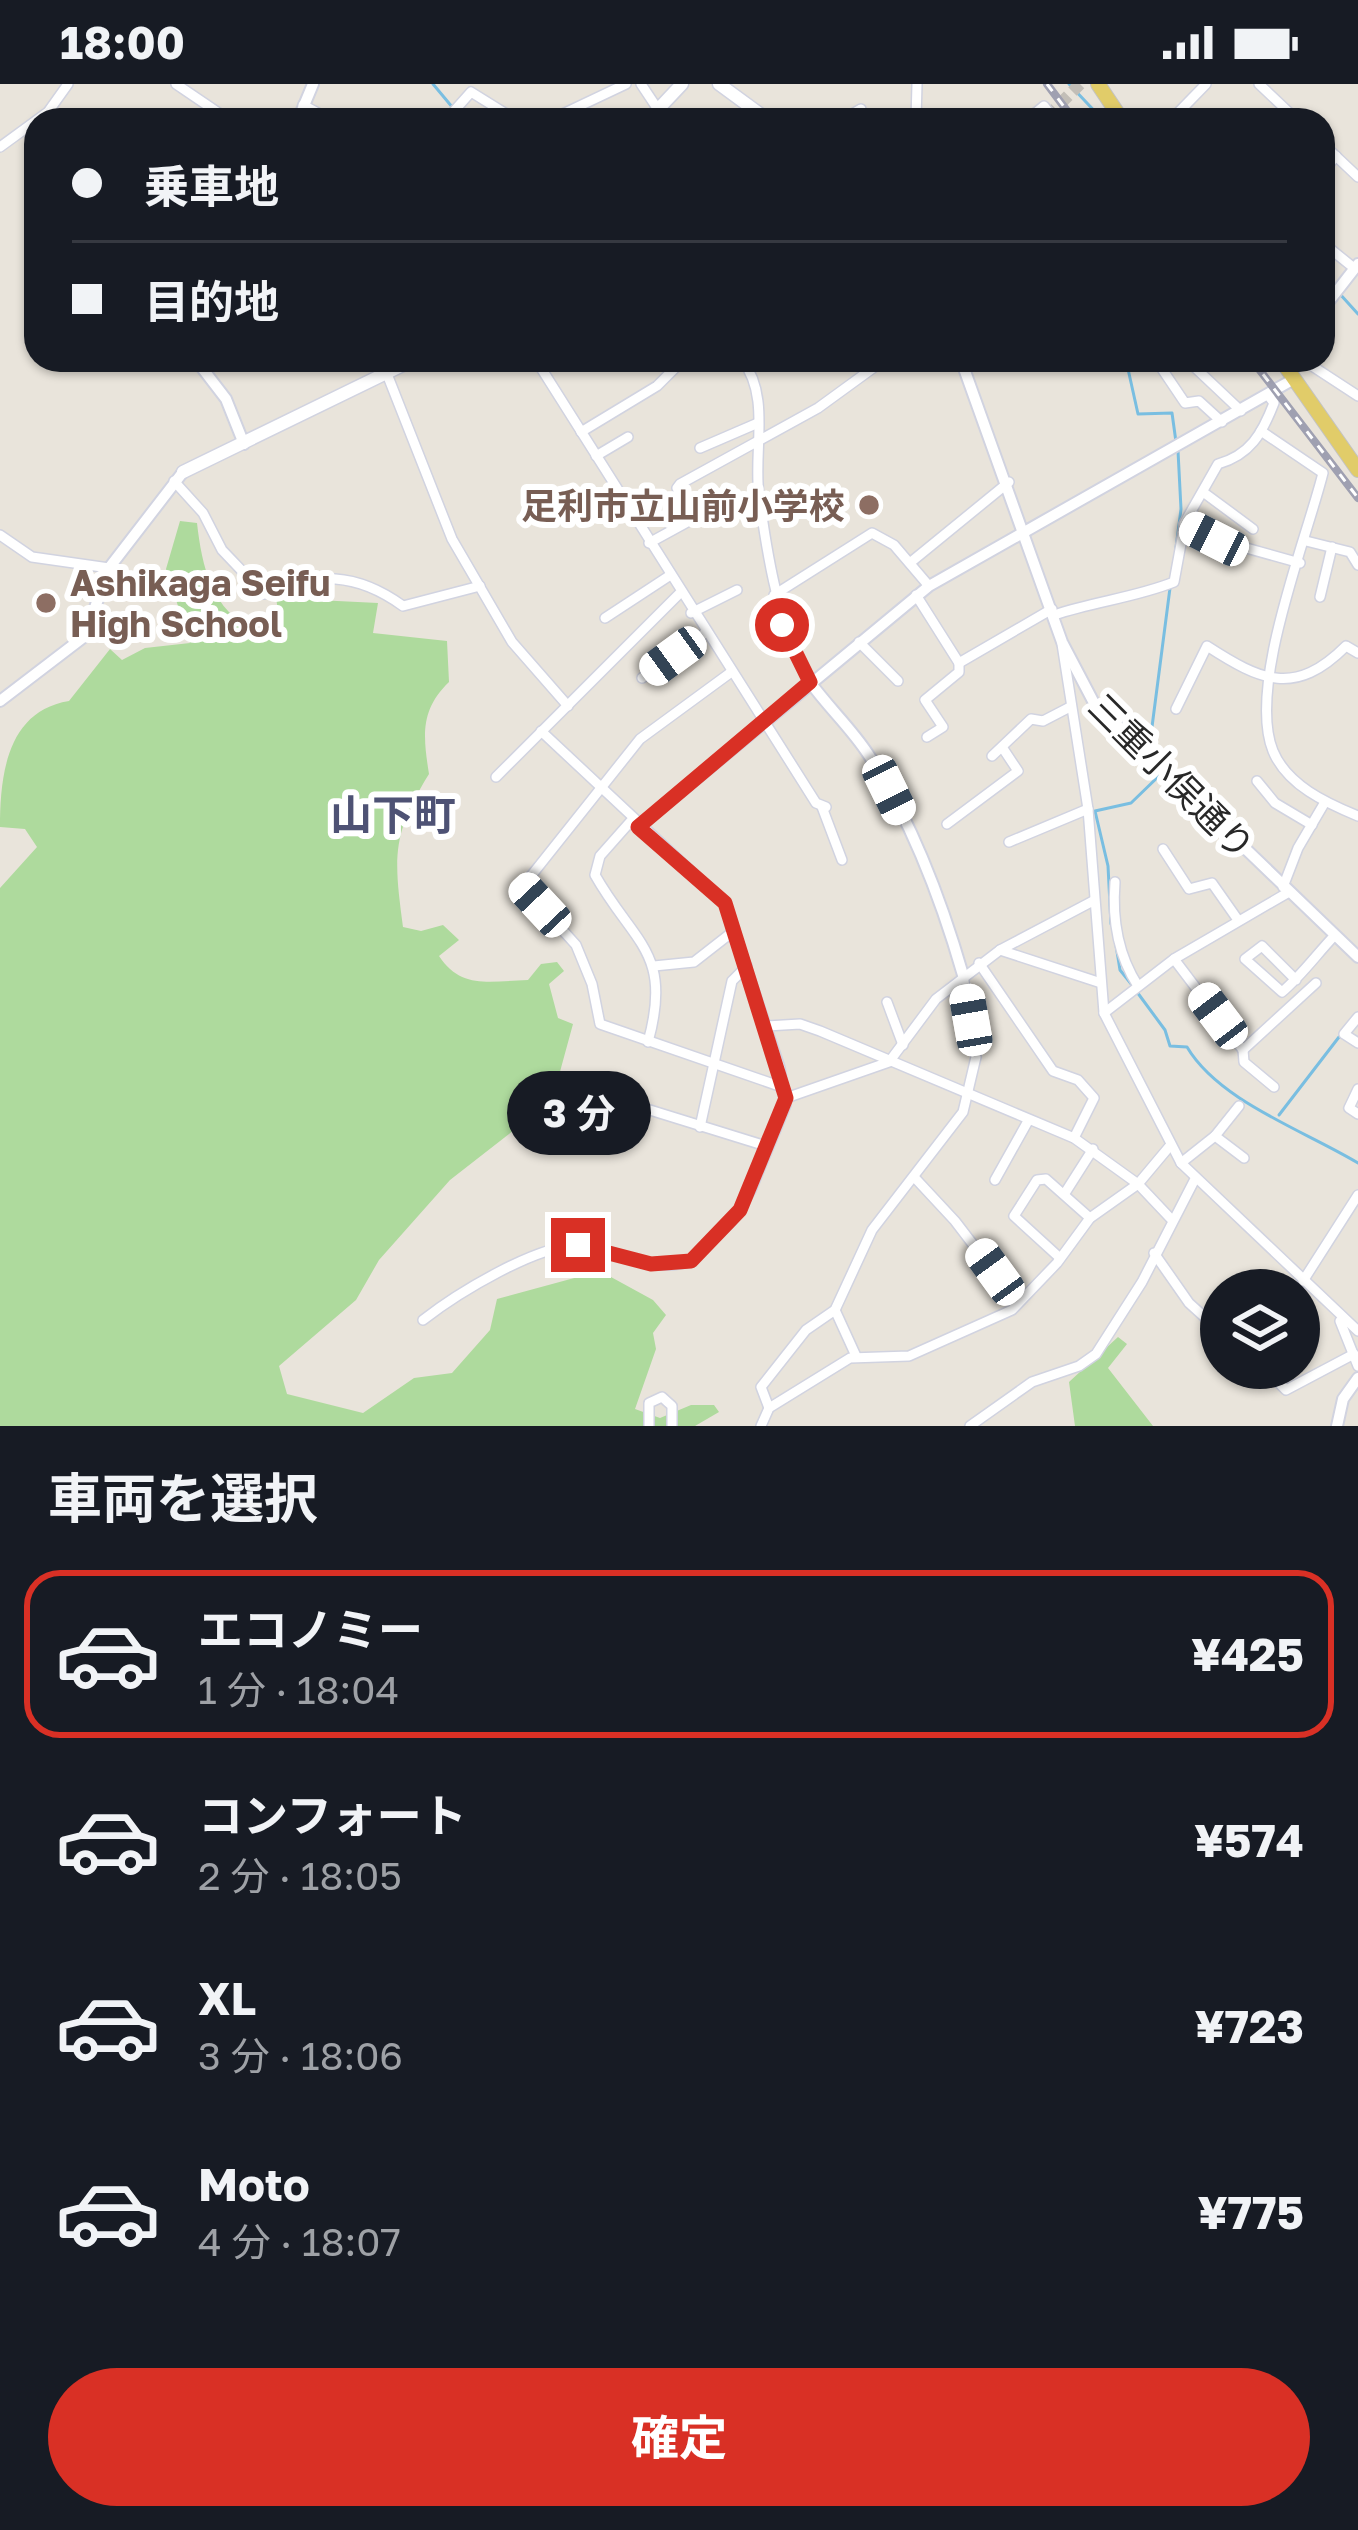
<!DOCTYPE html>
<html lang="ja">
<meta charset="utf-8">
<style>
:root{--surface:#171b24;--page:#20242c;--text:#f1f3f6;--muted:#9ea1a6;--line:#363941;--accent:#d93025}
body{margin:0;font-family:"Golos Text","Noto Sans JP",sans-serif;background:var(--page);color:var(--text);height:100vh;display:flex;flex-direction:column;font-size:45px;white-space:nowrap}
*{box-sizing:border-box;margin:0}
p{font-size:39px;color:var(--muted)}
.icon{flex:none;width:66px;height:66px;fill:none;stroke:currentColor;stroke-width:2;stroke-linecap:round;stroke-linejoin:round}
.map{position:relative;height:1342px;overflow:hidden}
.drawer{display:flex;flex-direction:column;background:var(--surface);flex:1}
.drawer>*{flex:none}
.hud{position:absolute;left:24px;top:24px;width:1311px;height:264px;border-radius:36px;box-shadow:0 3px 9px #0004;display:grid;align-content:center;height:264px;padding:0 48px;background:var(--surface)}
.controls{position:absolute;left:1200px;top:1185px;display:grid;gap:24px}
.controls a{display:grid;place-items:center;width:120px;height:120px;border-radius:50%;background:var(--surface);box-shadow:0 3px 9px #0004;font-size:60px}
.end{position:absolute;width:54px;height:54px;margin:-27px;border:15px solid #d93025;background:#fff;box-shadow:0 0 0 6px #fff}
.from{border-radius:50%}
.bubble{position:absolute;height:84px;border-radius:42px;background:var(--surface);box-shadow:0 3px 9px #0004;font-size:39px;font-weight:700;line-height:84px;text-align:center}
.car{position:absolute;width:36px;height:72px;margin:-36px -18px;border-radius:15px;box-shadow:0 0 9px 3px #0007;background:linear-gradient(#fff 24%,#345 0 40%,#fff 0 76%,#345 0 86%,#fff 0)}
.hud b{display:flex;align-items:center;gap:42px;height:114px;font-size:45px}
.hud b+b{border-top:3px solid var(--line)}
.hud i{width:30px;height:30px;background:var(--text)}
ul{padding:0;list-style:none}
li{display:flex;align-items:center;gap:36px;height:168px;margin:0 24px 18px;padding:0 24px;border:6px solid transparent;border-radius:36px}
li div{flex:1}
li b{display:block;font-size:45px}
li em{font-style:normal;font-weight:700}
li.selected{border-color:var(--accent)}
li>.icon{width:108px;height:108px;stroke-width:1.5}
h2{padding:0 48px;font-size:54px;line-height:144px}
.cta{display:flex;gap:24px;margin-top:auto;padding:24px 48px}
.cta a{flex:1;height:138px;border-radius:72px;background:var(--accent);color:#fff;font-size:48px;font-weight:700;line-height:138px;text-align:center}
.status{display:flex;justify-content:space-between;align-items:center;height:84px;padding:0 60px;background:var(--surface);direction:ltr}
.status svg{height:33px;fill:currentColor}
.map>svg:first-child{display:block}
</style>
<div class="status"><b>18:00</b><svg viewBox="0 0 49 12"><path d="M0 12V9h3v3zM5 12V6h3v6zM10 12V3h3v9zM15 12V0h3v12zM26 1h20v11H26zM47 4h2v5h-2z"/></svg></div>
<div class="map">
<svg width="1358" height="1342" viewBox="0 0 1358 1342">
<rect width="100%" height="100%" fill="#e9e4db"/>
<g fill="#aeda9d">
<path d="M180 437 197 439C202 483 212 528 257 547L279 532 276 514 378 519 373 549 447 557 449 598C420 626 423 652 429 690 391 751 394 775 403 843L421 847 443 841 459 856 439 872C461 906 491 897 528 896L541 880 557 878 564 887 549 900 558 934 573 940 558 995 527 1036 450 1096 379 1176 356 1216 279 1282 287 1310 363 1329 414 1294 452 1289 490 1246 497 1215 600 1187 653 1216 666 1231 653 1249 656 1265 635 1325 660 1334 691 1321H714L719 1328 695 1342H0V804L37 763 25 745 0 743C0 691 7 627 69 617L110 565 122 576 145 564 190 559 166 485Z"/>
<polygon points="1118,1253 1127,1260 1108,1284 1153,1342 1075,1342 1069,1298"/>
</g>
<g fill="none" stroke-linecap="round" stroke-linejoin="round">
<g stroke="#79bee1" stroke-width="3">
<polyline points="433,0 463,36"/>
<polyline points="1069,0 1103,36"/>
<polyline points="1323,194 1333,202"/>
<polyline points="1339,209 1358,230"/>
<polyline points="1126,276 1138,330 1172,329 1176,358"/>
<polyline points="1176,464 1181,425 1178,367"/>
<polyline points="1149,666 1170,504"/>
<polyline points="1111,840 1108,782 1095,727 1131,719 1161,690"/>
<polyline points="1115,855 1120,886 1132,901"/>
<path d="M1137 908 1165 946 1170 962 1187 963C1219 1017 1303 1046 1358 1079"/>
<polyline points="1279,1031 1339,953"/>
</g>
<polyline stroke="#c2beb7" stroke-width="12" stroke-dasharray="12 6" stroke-linecap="butt" points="1047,33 1080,0"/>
<g stroke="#d1d3e0" stroke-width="12">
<g id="minor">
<polyline points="176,0 229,36"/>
<polyline points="641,0 657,24"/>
<polyline points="1259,0 1297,36"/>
<polyline points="303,21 331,36"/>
<polyline points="446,36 471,8 516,36"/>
<polyline points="550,36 626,0"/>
<polyline points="842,36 861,25"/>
<polyline points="916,36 917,0"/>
<polyline points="1027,36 1044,22 1055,36"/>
<polyline points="1171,36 1206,0"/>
<polyline points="1323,60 1358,93"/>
<polyline points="0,63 48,28 68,0"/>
<polyline points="1323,88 1336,72"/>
<polyline points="1323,159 1354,184"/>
<polyline points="536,276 816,719 826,723"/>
<path d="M742 276C771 312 753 368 759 411 769 484 777 531 810 598"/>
<polyline points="1156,276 1185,319 1199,317 1222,338"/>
<polyline points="1187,276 1241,327"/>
<polyline points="1303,276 1358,312"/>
<polyline points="387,290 452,455 512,558 568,622"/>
<path d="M1261 347 1323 389C1306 457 1247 603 1273 667 1287 701 1326 719 1358 732"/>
<polyline points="581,348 657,302 683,276"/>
<polyline points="700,364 758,339"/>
<polyline points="596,372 628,353"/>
<path d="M174 397 203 429 222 466 264 510C316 488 356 488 403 522L480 502"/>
<polyline points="1203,408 1253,445"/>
<polyline points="1184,440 1214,455 1300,479"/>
<polyline points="0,451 32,473 109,484"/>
<polyline points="1306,457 1350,468 1358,481"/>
<polyline points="649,459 691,436 692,428 677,404 680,400 818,324 884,276"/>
<polyline points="911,478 1009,398"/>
<polyline points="774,511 872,449 894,461 929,502"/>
<polyline points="916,511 959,579 1052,525"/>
<polyline points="1320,513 1332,463"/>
<polyline points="691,529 737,506"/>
<path d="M1054 531C1095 517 1134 514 1174 498L1185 438 1218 380C1250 371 1262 350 1274 319L1268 311"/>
<polyline points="605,534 669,492"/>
<polyline points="859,558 898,597"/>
<polyline points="1062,560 1088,725 1104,929 1181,1079 1358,1247"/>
<polyline points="730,589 640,655 523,802 576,861 592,900 600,940 782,1003"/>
<polyline points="642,594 705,549"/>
<path d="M1176 625 1207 562C1261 597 1295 613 1346 562L1358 569"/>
<polyline points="927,653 943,643 925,616 959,588 959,579"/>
<polyline points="992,672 1031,635 1043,637 1070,623"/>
<polyline points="496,693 679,510"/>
<polyline points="1257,697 1275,719 1312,741"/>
<polyline points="822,723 842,776"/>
<path d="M631 737 600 772 595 791C634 860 673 868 648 958"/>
<polyline points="947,740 1018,687 1002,663"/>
<polyline points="1009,758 1088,725"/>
<polyline points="1163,765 1189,805 1212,799 1238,836"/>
<path d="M1115 798C1112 835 1118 871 1138 902"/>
<polyline points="1283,803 1298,764 1325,718"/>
<polyline points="1000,866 1093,817"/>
<polyline points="1174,875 1243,966 1316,899"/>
<polyline points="979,879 1053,987 1078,996 1094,1014 1074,1054"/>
<polyline points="654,882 694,878 735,846"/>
<path d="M1296 896 1262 862 1245 875 1282 908C1302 891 1316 871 1335 851"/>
<polyline points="887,918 903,961"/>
<polyline points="1104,929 1174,875 1289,808"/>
<polyline points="1358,933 1344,950 1358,959"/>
<polyline points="767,942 800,940 820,947 1074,1054 1138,1100 1172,1136"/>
<polyline points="1243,966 1244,978 1274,1003"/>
<polyline points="566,1000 766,1062"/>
<polyline points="1358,1005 1349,1024 1358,1030"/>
<polyline points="786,1014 889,978 936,915 1000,866 1098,898"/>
<polyline points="700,1043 732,897 747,882"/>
<polyline points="1215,1052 1244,1074"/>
<polyline points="1181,1079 1215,1052 1239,1022"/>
<polyline points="915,1094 955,1137 1017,1218"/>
<polyline points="995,1096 1028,1037"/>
<polyline points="1065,1109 1093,1065"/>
<polyline points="1154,1169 1189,1219 1221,1248"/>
<polyline points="1060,1174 1014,1132 1037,1096 1046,1095 1090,1134"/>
<polyline points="1303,1197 1358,1111"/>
<polyline points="835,1226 856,1272"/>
<path d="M423 1236C455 1211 541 1157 582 1162 618 1165 654 1191 691 1177L732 1137 751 1106 786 1021 780 984 725 819 541 647"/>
<polyline points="1340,1237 1358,1282"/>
<polyline points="1264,1284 1286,1306 1354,1270"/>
<polyline points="769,1324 761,1303 806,1246 835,1226 872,1146 963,1028 976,973 963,891"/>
<polyline points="649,1342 649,1319 662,1313 672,1322 672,1342"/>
<polyline points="761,1342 769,1324 850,1274 909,1272 1012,1226 1057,1179 1090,1134 1138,1100 1169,1063"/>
<polyline points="970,1342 1032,1298 1079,1282 1096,1270 1142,1198 1195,1095"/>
</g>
</g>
<g stroke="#d1d3e0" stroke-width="14">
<g id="tertiary">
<polyline points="298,36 313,0"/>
<polyline points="1323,225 1358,180"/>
<polyline points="196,276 226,315 244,360"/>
<polyline points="961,276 1062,558 1094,619 1358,873"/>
<path d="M810 598C828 623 851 644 868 670 912 737 941 815 963 891"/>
<polyline points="0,617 85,552 109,484 183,388"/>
<polyline points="638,743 929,502 1294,295"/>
<polyline points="1337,1342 1343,1315 1358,1294"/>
</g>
</g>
<g stroke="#d1d3e0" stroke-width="15">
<g id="secondary">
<polyline points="719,0 768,36"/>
<polyline points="648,36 682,0"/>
<polyline points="1044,36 1047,33"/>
<polyline points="183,388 413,276"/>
</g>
</g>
<g stroke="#c3c3c3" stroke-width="16">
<g id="primary">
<polyline points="1098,0 1122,36"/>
<polyline points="1281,276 1358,386"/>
</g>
</g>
<use href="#minor" stroke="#fff" stroke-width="9"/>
<use href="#tertiary" stroke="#fff" stroke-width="10"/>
<use href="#secondary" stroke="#fff" stroke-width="12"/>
<use href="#primary" stroke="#e1cc69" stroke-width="14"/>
<g stroke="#9fa0b1" stroke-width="8">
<g id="rail">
<polyline points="1047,0 1074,36"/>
<polyline points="1252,276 1358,414"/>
</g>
</g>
<use href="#rail" stroke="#fff" stroke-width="3" stroke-dasharray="9" stroke-linecap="butt"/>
</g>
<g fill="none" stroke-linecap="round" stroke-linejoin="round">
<polyline stroke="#d93025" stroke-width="15" points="578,1161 651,1180 691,1177 740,1126 786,1014 725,819 638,743 810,598 782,541"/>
</g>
<g fill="#8d6e63" stroke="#fff" stroke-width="4.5">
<circle cx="869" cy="421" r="12"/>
<circle cx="46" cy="519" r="12"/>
</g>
<g text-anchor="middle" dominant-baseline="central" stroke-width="12" stroke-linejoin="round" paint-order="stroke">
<g font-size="36" font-weight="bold" fill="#785e54" stroke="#fff" text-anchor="end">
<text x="845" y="421">足利市立山前小学校</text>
<text x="70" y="498" text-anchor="start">Ashikaga Seifu<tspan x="70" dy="41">High School</tspan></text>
</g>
<g font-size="36" fill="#282828" stroke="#fff">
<text transform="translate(1172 692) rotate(45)">三重小俣通り</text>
</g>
<g font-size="42" font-weight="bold" fill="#4e5274" stroke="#fff">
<text x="393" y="730">山下町</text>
</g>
</g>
</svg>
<div class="controls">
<a><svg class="icon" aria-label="layers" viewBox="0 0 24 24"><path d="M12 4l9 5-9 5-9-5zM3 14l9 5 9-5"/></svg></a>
</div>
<i class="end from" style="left:782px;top:541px"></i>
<i class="end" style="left:578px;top:1161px"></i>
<div class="bubble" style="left:507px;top:987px;width:144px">3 分</div>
<i class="car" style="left:1214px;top:455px;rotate:297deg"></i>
<i class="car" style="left:673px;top:572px;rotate:234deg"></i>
<i class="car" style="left:889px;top:706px;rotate:154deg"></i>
<i class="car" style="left:540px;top:821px;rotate:317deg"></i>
<i class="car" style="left:1218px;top:932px;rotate:323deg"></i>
<i class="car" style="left:971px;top:936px;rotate:350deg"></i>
<i class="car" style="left:995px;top:1188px;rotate:324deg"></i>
<div class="hud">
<b><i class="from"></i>乗車地</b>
<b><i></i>目的地</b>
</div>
</div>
<section class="drawer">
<h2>車両を選択</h2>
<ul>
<li class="selected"><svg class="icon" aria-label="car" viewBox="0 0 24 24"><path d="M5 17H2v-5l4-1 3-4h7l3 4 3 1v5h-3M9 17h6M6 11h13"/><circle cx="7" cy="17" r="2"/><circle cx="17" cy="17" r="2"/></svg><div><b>エコノミー</b><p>1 分 · 18:04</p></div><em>¥425</em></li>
<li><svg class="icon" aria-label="car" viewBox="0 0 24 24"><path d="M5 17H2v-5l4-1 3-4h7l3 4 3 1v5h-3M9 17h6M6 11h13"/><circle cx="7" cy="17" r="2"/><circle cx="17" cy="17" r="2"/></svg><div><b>コンフォート</b><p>2 分 · 18:05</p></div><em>¥574</em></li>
<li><svg class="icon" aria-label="car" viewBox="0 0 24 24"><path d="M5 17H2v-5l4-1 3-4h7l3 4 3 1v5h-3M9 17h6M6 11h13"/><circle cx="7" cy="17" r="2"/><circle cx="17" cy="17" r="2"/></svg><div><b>XL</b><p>3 分 · 18:06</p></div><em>¥723</em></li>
<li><svg class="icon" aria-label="car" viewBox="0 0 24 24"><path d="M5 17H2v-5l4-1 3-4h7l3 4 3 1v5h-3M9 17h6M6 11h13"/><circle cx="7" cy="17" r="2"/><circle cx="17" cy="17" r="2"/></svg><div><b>Moto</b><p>4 分 · 18:07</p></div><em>¥775</em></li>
</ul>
<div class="cta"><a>確定</a></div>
</section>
